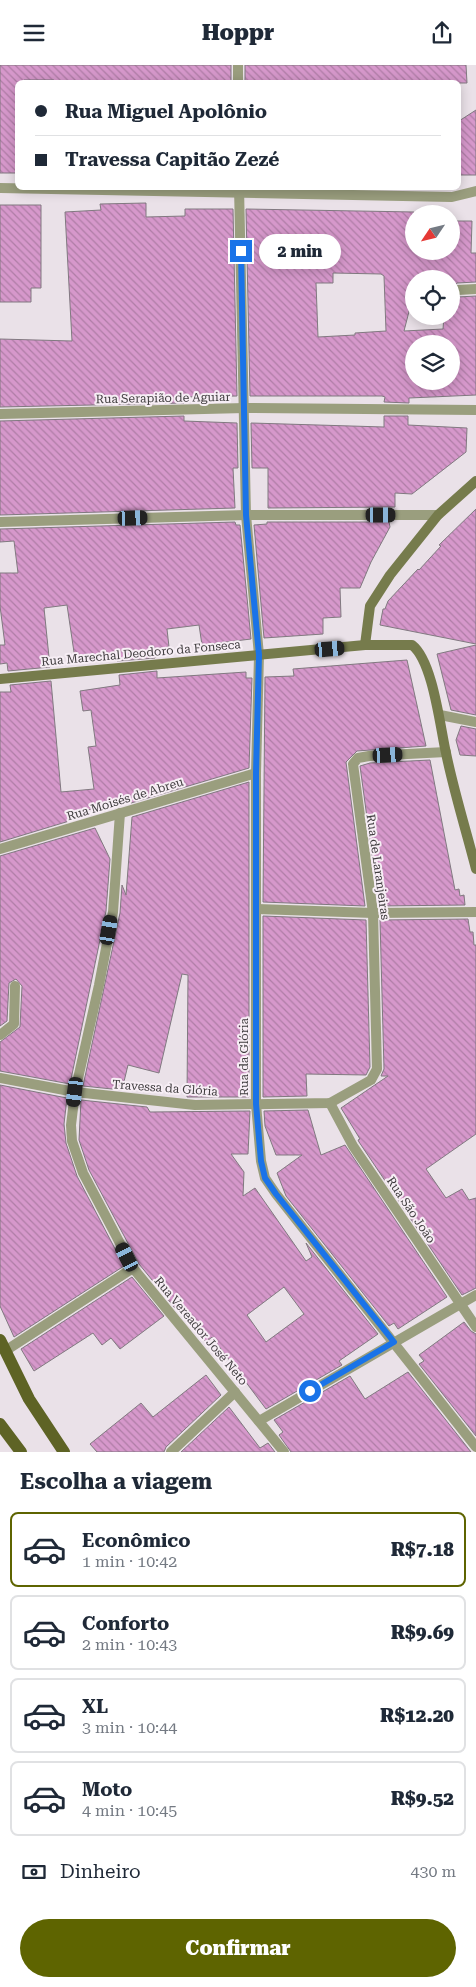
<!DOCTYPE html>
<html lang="pt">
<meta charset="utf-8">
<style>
:root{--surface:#fff;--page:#f6f6f7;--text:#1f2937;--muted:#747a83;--line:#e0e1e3;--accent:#5e6400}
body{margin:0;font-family:"Roboto Serif",serif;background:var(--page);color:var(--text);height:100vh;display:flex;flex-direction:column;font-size:19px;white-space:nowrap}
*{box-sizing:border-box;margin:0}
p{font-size:16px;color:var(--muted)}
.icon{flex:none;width:28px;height:28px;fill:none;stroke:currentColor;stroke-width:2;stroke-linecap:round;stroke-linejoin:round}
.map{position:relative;height:1387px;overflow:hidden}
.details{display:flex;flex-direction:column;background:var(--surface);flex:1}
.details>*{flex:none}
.banner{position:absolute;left:15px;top:15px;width:446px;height:110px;border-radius:8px;box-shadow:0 2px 12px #0003;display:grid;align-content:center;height:110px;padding:0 20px;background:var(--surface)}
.needle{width:32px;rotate:235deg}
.buttons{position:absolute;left:405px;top:140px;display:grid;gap:10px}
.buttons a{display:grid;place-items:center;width:55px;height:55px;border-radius:50%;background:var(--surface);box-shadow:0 2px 12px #0003;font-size:25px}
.end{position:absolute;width:22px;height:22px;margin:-11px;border:6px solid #1a73e8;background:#fff;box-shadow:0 0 0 2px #fff}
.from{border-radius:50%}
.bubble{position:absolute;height:35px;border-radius:18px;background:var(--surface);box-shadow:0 2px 12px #0003;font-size:16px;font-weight:800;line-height:35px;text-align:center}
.car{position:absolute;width:15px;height:30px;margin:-15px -8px;border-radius:6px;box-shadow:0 0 4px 1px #0007;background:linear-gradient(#222 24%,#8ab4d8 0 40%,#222 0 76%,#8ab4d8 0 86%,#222 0)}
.banner b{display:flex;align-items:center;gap:18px;height:48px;font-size:19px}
.banner b+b{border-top:1px solid var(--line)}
.banner i{width:12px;height:12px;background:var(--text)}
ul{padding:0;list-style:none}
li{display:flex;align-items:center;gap:15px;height:75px;margin:0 10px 8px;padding:0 10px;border:2px solid var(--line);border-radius:8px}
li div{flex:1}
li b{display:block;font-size:19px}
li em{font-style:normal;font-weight:800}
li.on{border-color:var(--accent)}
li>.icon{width:45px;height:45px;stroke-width:1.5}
h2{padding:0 20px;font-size:22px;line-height:60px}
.pay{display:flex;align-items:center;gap:12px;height:55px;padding:0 20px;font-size:19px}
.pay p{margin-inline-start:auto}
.primary-button{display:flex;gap:10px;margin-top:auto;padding:10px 20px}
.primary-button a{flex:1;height:58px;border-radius:30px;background:var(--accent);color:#fff;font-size:20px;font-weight:800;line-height:58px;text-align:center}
header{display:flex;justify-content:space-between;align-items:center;height:65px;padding:0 20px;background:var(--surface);font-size:22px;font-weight:800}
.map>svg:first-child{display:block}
</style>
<header><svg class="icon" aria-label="menu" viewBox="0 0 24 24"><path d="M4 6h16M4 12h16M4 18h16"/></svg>Hoppr<svg class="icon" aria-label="share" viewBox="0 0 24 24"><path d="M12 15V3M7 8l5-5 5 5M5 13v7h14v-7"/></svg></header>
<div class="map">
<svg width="476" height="1387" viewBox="0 0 476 1387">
<defs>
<pattern id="building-back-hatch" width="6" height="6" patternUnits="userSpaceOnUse" patternTransform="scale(1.25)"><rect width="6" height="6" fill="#d698cb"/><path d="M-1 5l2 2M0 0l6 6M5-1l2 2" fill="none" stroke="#af7da6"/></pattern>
</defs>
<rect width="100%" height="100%" fill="#eae1e8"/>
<g fill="url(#building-back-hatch)" stroke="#817980" fill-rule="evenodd">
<polygon points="0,0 231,0 231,18 54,18 54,15 24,15 24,18 18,18 18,108 0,108"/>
<polygon points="245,0 466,0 467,18 245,18"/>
<polygon points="476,45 476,110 459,110 459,56"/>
<polygon points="146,138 146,152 185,151 185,144 233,144 237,331 184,332 184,338 0,342 0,274 72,276 65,147 101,145 100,139"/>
<polygon points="0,140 41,140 41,223 31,223 31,237 0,237"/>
<path d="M246 144 414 147V186H451V156H472L471 188H476V217L457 218 451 225V214H414V227L404 266 443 264 444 251H451V226L458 232 476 231V330L409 333V338L384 337 385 332 382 331H250ZM333 208 381 209 384 211 386 266 355 268V270L318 272 316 218H333ZM414 279H451V316H414Z"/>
<polygon points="184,351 184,356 237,358 238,403 233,403 235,443 0,450 0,356"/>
<polygon points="384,351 408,351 408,360 467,363 466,387 412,429 395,428 395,442 268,443 268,403 252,403 251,358 384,362"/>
<polygon points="476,444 476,579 380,560 383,544 385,544 388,536 418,504 419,505 441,481 439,480"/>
<polygon points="235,457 236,460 240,460 251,574 202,580 199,560 167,564 169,582 154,584 155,593 117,596 116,589 75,594 67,540 44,543 50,602 8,606 7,598 0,599 0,580 5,580 0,541 0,508 18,508 14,476 0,477 0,464"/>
<polygon points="267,457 389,457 390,462 371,497 360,523 340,523 341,552 323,553 323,569 264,573 254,460 267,459"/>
<polygon points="476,580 476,650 451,645 437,589"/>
<polygon points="407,595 426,681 357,686 346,697 365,841 263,837 265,612 294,611 293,604"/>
<polygon points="157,606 157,613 246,607 246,613 252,613 249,703 131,738 131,735 92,741 92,744 87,745 89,750 0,777 0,627 11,627 10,620 51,616 61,727 94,724 88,682 96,681 91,645 83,646 80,626 120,620 119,610"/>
<polygon points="461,661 476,664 476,691 460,690 456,675"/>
<polygon points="430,695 455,825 459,824 460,831 464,830 465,840 379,841 360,701 370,698"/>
<polygon points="249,717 249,1032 187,1032 188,910 182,909 159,1008 128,1000 122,1025 83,1021 120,848 122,820 126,830 132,752"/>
<polygon points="95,763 110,794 106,846 70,1019 0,1006 0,977 20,962 22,921 16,914 9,918 7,956 0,961 0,791"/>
<polygon points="263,851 366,855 370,1002 366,1010 306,1009 307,1031 263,1032"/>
<polygon points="468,854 470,867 473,867 474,880 476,880 476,1069 426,1104 446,1133 462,1124 469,1135 476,1133 476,1223 462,1230 359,1077 358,1075 360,1074 341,1043 388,1011 381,1011 384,1004 380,855"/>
<polygon points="0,1020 67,1033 64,1059 66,1078 77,1111 124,1201 14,1272 0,1241"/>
<path d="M81 1035 147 1042 150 1047 250 1046 248 1089H231L244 1107 243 1131 255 1123 306 1196 312 1192 306 1178 378 1269 339 1296 342 1300 266 1344 212 1272 206 1277 181 1244 177 1241 175 1243 139 1199 89 1105 79 1075ZM284 1222 304 1249 266 1277 247 1250Z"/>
<polygon points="308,1045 321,1090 345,1080 447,1232 398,1264 394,1258 389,1261 286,1131 277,1108 302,1090 276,1090 265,1061 264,1046"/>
<polygon points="132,1212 164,1251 120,1284 111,1273 102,1280 93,1268 34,1306 21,1284"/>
<polygon points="464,1257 471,1266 476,1269 476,1371 419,1299 424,1296 419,1290"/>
<polygon points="408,1307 471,1387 291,1387 279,1370 283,1367 274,1355 350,1311 365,1334"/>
<polygon points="206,1310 221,1330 166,1382 164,1387 97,1387 90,1379 141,1338 153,1352"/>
<polygon points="229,1342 260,1383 268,1378 275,1387 181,1387"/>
</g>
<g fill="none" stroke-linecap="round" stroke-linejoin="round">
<polyline stroke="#9a9e7e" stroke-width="10" points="0,970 14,959 15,921"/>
<g stroke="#9a9e7e" stroke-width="10">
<polyline points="238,0 238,18"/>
<polyline points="239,122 246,450 259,590 256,708 256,1039 261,1096 265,1113 276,1129 476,1382"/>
<polyline points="0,123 452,132 476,126"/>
<polyline points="458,225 476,224"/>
<polyline points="0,349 245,343 476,345"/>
<polyline points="0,457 246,450 438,450"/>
<polyline points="440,650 476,657"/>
<polyline points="120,748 113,847 99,920 75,1027 71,1060 72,1076 83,1108 133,1203 284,1387"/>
<polyline points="0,784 256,708"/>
<polyline points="257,844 373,848 476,847"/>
<polyline points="0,1013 75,1027 195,1040 330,1038 371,1015 377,1004 373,848 353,699 358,693 369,691 446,687"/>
<polyline points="330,1038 353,1081 476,1262"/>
<polyline points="5,1286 133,1203"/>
<polyline points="259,1356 476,1230"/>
<polyline points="171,1387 235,1327"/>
</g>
<g stroke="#767b4c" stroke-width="10">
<polyline points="365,580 370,541 390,510 438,450 476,416"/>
<path d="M0 614 365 580H412C433 596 440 662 446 688 454 727 466 765 476 804"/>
</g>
<g stroke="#5e6325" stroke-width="12">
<polyline points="0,1275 29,1334 64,1387"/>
<polyline points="0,1359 21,1387"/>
</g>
</g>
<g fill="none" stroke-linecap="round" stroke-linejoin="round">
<polyline stroke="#1a73e8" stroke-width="6" points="241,186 246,450 259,590 256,708 256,1039 261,1096 265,1113 276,1129 394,1277 310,1326"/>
</g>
<g text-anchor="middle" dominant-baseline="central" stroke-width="4" stroke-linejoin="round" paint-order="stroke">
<g font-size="12" fill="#3f3c3e" stroke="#f7eef5">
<text transform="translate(163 333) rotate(-1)">Rua Serapião de Aguiar</text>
<text transform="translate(141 588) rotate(-5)">Rua Marechal Deodoro da Fonseca</text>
<text transform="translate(125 734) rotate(-17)">Rua Moisés de Abreu</text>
<text transform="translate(378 802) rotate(82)">Rua de Laranjeiras</text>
<text transform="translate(244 992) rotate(-90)">Rua da Glória</text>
<text transform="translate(165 1023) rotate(4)">Travessa da Glória</text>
<text transform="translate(411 1145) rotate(56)">Rua São João</text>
<text transform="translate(201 1266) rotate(50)">Rua Vereador José Neto</text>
</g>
</g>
</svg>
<div class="buttons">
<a><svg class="needle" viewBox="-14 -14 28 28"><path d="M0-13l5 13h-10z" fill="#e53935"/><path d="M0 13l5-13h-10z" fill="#747a83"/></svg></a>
<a><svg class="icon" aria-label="locate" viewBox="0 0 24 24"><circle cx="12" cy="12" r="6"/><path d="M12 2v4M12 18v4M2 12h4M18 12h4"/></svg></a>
<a><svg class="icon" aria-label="layers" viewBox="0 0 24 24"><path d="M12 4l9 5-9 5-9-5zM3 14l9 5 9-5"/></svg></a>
</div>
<i class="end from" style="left:310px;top:1326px"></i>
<i class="end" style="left:241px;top:186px"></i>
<div class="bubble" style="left:259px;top:169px;width:82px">2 min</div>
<i class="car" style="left:381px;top:450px;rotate:90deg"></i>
<i class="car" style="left:133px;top:453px;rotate:88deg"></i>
<i class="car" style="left:330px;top:584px;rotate:85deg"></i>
<i class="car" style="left:388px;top:690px;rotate:87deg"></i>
<i class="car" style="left:109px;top:865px;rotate:10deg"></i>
<i class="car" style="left:75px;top:1027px;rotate:187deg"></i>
<i class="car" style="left:127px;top:1192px;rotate:333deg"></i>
<div class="banner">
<b><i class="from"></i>Rua Miguel Apolônio</b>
<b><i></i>Travessa Capitão Zezé</b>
</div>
</div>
<section class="details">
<h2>Escolha a viagem</h2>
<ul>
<li class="on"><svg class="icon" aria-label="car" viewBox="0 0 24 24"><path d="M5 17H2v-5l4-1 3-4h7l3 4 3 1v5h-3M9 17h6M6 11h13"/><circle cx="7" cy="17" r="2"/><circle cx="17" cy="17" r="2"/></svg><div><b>Econômico</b><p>1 min · 10:42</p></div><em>R$7.18</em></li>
<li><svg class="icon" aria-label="car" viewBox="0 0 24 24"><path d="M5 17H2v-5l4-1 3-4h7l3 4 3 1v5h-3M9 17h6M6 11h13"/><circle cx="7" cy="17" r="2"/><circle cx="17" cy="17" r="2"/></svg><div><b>Conforto</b><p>2 min · 10:43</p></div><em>R$9.69</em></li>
<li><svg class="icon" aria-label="car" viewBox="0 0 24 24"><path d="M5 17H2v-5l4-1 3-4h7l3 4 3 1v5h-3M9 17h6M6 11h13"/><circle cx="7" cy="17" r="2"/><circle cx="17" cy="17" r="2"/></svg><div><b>XL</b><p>3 min · 10:44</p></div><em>R$12.20</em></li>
<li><svg class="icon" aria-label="car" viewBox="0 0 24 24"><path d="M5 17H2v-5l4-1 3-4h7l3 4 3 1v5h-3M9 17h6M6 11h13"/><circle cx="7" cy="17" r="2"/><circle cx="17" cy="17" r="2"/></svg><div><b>Moto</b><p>4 min · 10:45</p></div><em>R$9.52</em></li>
</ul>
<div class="pay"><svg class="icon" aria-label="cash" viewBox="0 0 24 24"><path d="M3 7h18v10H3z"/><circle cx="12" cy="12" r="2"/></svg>Dinheiro<p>430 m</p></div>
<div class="primary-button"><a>Confirmar</a></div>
</section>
